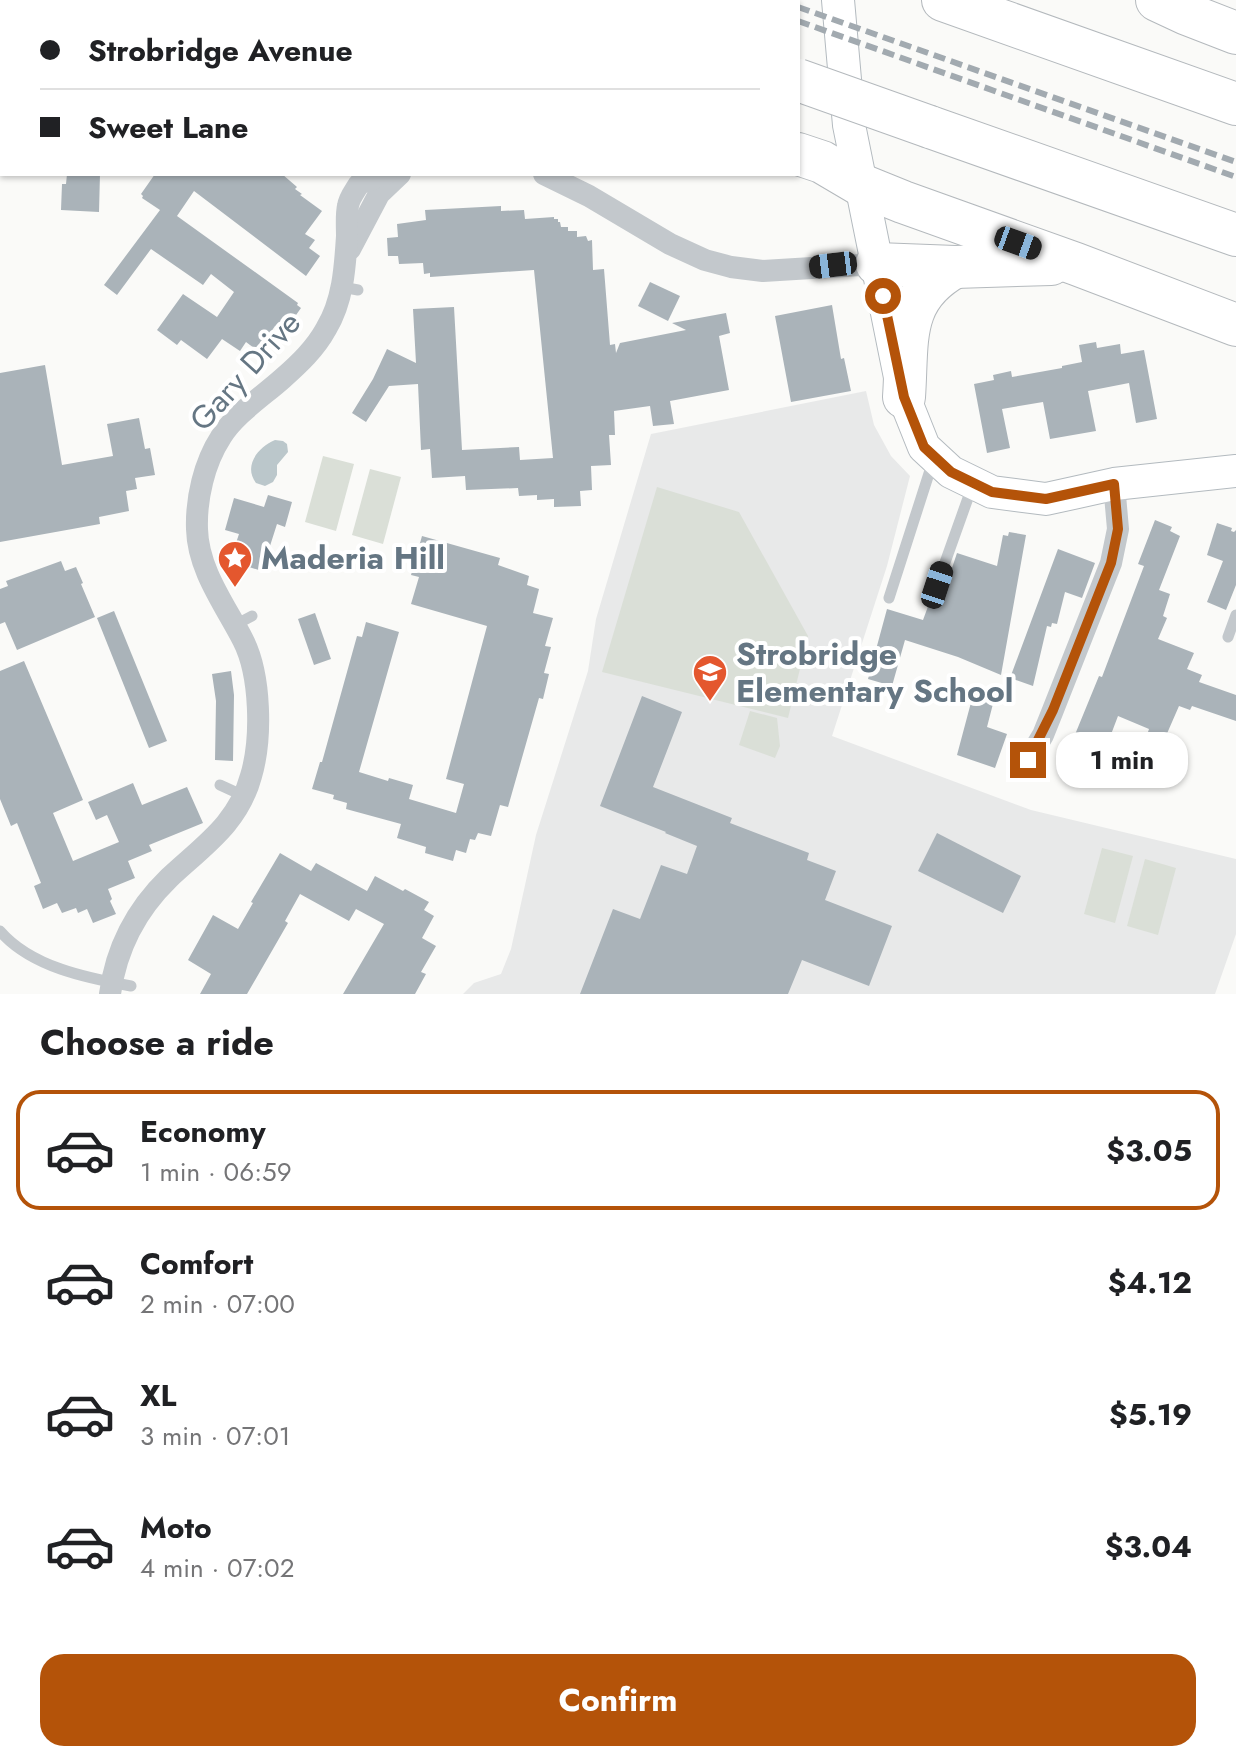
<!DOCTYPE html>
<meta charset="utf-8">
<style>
:root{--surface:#fff;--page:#f6f6f6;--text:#202124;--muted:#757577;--line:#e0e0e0;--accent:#b45309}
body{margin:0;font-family:Jost,sans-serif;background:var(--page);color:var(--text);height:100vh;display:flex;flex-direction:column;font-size:30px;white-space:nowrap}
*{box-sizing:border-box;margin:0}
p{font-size:26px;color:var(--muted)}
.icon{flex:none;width:44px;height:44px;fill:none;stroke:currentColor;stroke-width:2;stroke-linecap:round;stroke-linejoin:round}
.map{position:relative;height:994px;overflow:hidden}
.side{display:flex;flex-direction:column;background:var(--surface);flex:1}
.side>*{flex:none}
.hud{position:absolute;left:0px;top:0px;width:800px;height:176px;box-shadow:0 2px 6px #0004;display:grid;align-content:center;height:176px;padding:0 40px;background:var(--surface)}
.end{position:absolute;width:36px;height:36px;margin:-18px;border:10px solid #b45309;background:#fff;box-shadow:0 0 0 4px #fff}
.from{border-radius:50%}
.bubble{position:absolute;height:56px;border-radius:24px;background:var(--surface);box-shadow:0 2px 6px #0004;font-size:26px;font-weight:700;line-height:56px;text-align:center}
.car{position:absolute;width:24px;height:48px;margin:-24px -12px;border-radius:10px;box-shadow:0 0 6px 2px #0007;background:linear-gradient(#222 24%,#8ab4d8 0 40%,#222 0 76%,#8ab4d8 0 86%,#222 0)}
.hud b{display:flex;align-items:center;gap:28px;height:76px;font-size:30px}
.hud b+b{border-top:2px solid var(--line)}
.hud i{width:20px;height:20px;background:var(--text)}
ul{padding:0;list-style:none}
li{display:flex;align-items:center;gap:24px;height:120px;margin:0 16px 12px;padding:0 24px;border:4px solid transparent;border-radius:24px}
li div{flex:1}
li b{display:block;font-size:30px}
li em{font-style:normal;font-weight:700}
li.on{border-color:var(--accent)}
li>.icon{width:72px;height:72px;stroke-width:1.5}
h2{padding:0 40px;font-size:36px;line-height:96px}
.cta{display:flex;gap:16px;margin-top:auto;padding:16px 40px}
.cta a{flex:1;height:92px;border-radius:24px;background:var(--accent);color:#fff;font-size:32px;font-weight:700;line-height:92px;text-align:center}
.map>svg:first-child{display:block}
</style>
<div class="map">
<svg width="1236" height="994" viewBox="0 0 1236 994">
<rect width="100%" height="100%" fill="#fafaf8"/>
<polygon fill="#e8e9e9" points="866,391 874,425 891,456 910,476 887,566 832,736 1031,810 1236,859 1236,934 1215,994 463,994 474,983 501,974 511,949 536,835 588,671 596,619 651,434"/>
<g fill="#dadfd7">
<polygon points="323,456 354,464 336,531 305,522"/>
<polygon points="370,469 401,477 383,544 352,535"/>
<polygon points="657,487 739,512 808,636 788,718 602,672"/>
<polygon points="750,711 777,718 780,746 775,758 739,745"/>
<polygon points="1102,848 1133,856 1115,923 1084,914"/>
<polygon points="1145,859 1176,868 1158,935 1127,926"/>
</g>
<path fill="#bbc7cb" d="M275 440 283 441 287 444 288 452 277 465V475L273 482 265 486 256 483C243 466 258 447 275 440Z"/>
<g fill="#aab3b9">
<polygon points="67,174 100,174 99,212 61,210 62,184 66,184"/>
<polygon points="155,174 282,174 297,187 295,189 302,194 300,195 322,211 305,234 315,240 309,248 320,256 306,276 194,191 177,216 298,303 297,305 301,308 284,332 275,326 258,351 246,342 240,351 222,339 207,359 181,340 177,345 157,330 183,294 217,317 234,292 211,274 203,285 151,249 117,295 104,285 160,210 142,198 143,196 141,194"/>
<polygon points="501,206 501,211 524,210 525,219 554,217 554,219 558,219 558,222 560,222 561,227 568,227 568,231 577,231 577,237 586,236 588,241 592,240 593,270 604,269 610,345 615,344 616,353 620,343 686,330 672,323 726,313 730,333 719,336 729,390 670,401 674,424 653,426 650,406 614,411 615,435 609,435 611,465 591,466 592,490 580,491 581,506 554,507 554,499 537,500 537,495 519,496 518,488 466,490 465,476 432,478 430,449 421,450 418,384 389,386 366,422 352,413 373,379 387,349 416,363 413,309 454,307 462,450 519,447 520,460 553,458 534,270 430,277 430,273 424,274 423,263 399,264 398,256 388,256 387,238 398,237 397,224 426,220 425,210"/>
<polygon points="650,282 680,296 668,321 638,306"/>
<polygon points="832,305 841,359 844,358 851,391 791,402 775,316"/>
<polygon points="1096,342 1097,348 1120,344 1121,354 1144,350 1157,419 1136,423 1129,383 1088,391 1096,431 1050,439 1043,402 1002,409 1010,448 987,453 974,384 994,380 993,375 1011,371 1012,377 1062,368 1062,366 1082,362 1079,345"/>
<polygon points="45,365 62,465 113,456 107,424 139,418 145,449 150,448 155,475 135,478 137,489 126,491 129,511 99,517 100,524 0,542 0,373"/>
<polygon points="268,495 292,502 285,527 277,524 262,571 230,561 239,534 225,530 234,498 264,507"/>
<polygon points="1155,520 1172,527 1170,531 1180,536 1159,590 1170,594 1163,616 1167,618 1158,639 1194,653 1187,669 1202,675 1199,682 1236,695 1236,721 1192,706 1190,710 1179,706 1162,745 1146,738 1149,729 1118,716 1107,745 1095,741 1092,748 1108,755 1102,767 1062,750 1068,736 1074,737 1099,676 1102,677 1144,566 1138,564"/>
<polygon points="1217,523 1232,528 1231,531 1234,532 1236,530 1236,585 1226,610 1207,602 1223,561 1207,555"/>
<polygon points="1009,532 1026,535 1001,675 958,657 905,640 892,686 868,679 887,609 923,620 933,593 939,593 945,589 957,553 997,566 1003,535 1008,536"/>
<polygon points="422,536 500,558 498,565 529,576 527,585 539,589 533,613 553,618 545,646 551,647 544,673 549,674 543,699 539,698 508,807 500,805 491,836 478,833 475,840 470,839 466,853 456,850 453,861 425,853 426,847 397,838 401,824 346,809 347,803 333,799 334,795 312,789 320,762 322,762 357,636 362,637 366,622 399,632 359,772 388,781 389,778 413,785 409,799 456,813 464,784 446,779 487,626 411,604 419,577 411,575"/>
<polygon points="1058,549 1095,563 1082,598 1065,592 1057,624 1052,623 1051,627 1047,626 1033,686 1010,678"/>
<polygon points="61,561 65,571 76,567 83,583 81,584 95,617 17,650 5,622 0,624 0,589 8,586 6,581"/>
<polygon points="114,611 167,741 149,748 97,618"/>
<polygon points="315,613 331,659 314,665 298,619"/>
<polygon points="24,661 83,800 53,813 73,861 119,842 107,815 96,820 88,802 133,783 142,805 187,787 203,823 149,845 152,851 128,861 135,878 108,889 112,899 110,901 116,914 93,923 87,909 78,913 76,908 62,913 57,903 43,909 34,886 41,883 17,823 11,826 0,799 0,671"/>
<polygon points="231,671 234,695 233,761 215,760 216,701 212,674"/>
<polygon points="973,695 994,700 987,727 1007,734 995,768 957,755"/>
<polygon points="642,696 682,712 653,787 732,818 730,823 809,853 807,860 836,871 825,900 892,926 869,986 802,960 788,994 580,994 613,909 640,919 661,865 687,874 697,846 665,833 666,832 600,806"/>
<polygon points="937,833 1021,876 1003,913 918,871"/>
<polygon points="280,853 311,871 316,863 367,891 375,876 403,891 405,889 429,902 424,910 434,916 422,938 436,946 421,972 426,974 415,994 343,994 384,924 356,909 349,921 300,894 285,921 288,923 247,994 200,994 211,974 188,960 213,915 238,929 253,903 251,902"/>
</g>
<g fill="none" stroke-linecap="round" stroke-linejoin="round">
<g stroke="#b3babf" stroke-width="34">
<polyline id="secondary" points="838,0 849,125 904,397 924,447 951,472 992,492 1046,499 1114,484 1236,471"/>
</g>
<g stroke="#b4b9bd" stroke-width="44">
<g id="highway">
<polyline points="35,0 43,2"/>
<polyline points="512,0 519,2"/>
<polyline points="579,0 584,2"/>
<polyline points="943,0 1236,104"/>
<polyline points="1157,0 1187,14 1236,33"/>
<polyline points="930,127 1236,235"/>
<polyline points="798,154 822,162 861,185 903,202 1076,264 1236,325"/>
<polyline points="877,264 955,267 1051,264"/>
<path d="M904 397C908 341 899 298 955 267"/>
</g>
</g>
<g stroke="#c3c8cc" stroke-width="11">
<polyline points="342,287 358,290"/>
<polyline points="937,585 973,484"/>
<polyline points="889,598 933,461"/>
<polyline points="235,625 252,616"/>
<polyline points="1228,637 1236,615"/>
<polyline points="220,785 244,796"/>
<path d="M0 931C31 967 87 978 131 986"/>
</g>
<g stroke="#c3c8cc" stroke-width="22">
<polyline points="544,174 589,196 670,244 705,260 731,267 763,271 877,264"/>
<polyline points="350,249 379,194 400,174"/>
<polyline points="1028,760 1043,735 1053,710 1111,563 1118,529 1114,484"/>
<path d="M110 994C116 949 136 910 169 878 203 846 238 824 251 776 262 739 261 675 243 640 225 605 198 570 197 529 196 499 204 463 221 437 234 415 263 396 282 379 299 364 315 349 326 329 343 301 345 268 347 236 347 226 346 215 348 206 349 198 355 191 359 184L386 174"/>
</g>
<use href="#secondary" stroke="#fff" stroke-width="32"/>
<use href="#highway" stroke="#fff" stroke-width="42"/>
<g stroke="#a2aab0" stroke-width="6" stroke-dasharray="12 6" stroke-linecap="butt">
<polyline points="737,0 743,2"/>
<polyline points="777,0 783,2"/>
<polyline points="798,7 1236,162"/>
<polyline points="798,21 1236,177"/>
</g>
<g stroke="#b4b9bd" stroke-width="44" stroke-linecap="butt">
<polyline id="highway-bridge" points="798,80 930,127"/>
</g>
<use href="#highway-bridge" stroke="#fff" stroke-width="42"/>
</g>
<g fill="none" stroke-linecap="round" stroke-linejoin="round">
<polyline stroke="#b45309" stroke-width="10" points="883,296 904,397 924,447 951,472 992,492 1046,499 1114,484 1118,529 1111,563 1053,710 1028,760"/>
</g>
<defs>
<g id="sight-pin" transform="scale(1.8)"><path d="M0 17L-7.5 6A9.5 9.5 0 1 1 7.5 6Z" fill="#e4572e" stroke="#fff"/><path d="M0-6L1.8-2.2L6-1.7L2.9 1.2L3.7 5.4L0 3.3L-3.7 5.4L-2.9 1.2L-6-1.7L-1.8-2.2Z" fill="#fff"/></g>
<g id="school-pin" transform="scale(1.8)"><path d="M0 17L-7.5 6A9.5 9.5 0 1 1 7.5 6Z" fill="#e4572e" stroke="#fff"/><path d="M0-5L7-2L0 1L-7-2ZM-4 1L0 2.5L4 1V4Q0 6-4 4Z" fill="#fff"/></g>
</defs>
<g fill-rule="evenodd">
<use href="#sight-pin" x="235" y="558"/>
<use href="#school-pin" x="710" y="672"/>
</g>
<g text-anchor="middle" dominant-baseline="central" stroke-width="8" stroke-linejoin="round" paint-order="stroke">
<g font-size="32" fill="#657683" stroke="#fff">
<text transform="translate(245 371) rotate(-48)">Gary Drive</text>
</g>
<g font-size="32" font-weight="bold" fill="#657683" stroke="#fff" text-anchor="start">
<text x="261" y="558">Maderia Hill</text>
<text x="736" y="654">Strobridge<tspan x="736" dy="37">Elementary School</tspan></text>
</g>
</g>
</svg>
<i class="end from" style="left:883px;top:296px"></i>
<i class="end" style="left:1028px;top:760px"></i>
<div class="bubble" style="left:1056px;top:732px;width:132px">1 min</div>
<i class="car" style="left:1018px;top:243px;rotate:110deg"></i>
<i class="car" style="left:833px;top:265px;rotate:263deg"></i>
<i class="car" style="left:937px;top:585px;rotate:18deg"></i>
<div class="hud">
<b><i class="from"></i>Strobridge Avenue</b>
<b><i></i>Sweet Lane</b>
</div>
</div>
<section class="side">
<h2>Choose a ride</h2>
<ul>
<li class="on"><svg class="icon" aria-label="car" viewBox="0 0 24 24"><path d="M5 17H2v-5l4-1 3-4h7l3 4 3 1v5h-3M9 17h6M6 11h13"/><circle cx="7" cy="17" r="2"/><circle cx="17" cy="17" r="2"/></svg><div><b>Economy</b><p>1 min · 06:59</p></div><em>$3.05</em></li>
<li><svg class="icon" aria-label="car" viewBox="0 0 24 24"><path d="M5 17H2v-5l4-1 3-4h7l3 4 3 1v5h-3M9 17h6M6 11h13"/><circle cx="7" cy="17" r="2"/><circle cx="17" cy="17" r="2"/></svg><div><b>Comfort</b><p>2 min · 07:00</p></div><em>$4.12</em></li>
<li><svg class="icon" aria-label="car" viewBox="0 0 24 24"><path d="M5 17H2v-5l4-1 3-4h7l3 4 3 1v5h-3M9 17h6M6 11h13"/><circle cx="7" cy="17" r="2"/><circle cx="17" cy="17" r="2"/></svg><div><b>XL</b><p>3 min · 07:01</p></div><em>$5.19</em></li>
<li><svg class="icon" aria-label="car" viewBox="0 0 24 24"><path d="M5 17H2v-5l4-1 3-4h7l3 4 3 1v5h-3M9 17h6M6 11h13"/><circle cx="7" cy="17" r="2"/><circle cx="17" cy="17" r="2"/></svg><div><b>Moto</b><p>4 min · 07:02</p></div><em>$3.04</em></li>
</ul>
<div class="cta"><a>Confirm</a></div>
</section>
